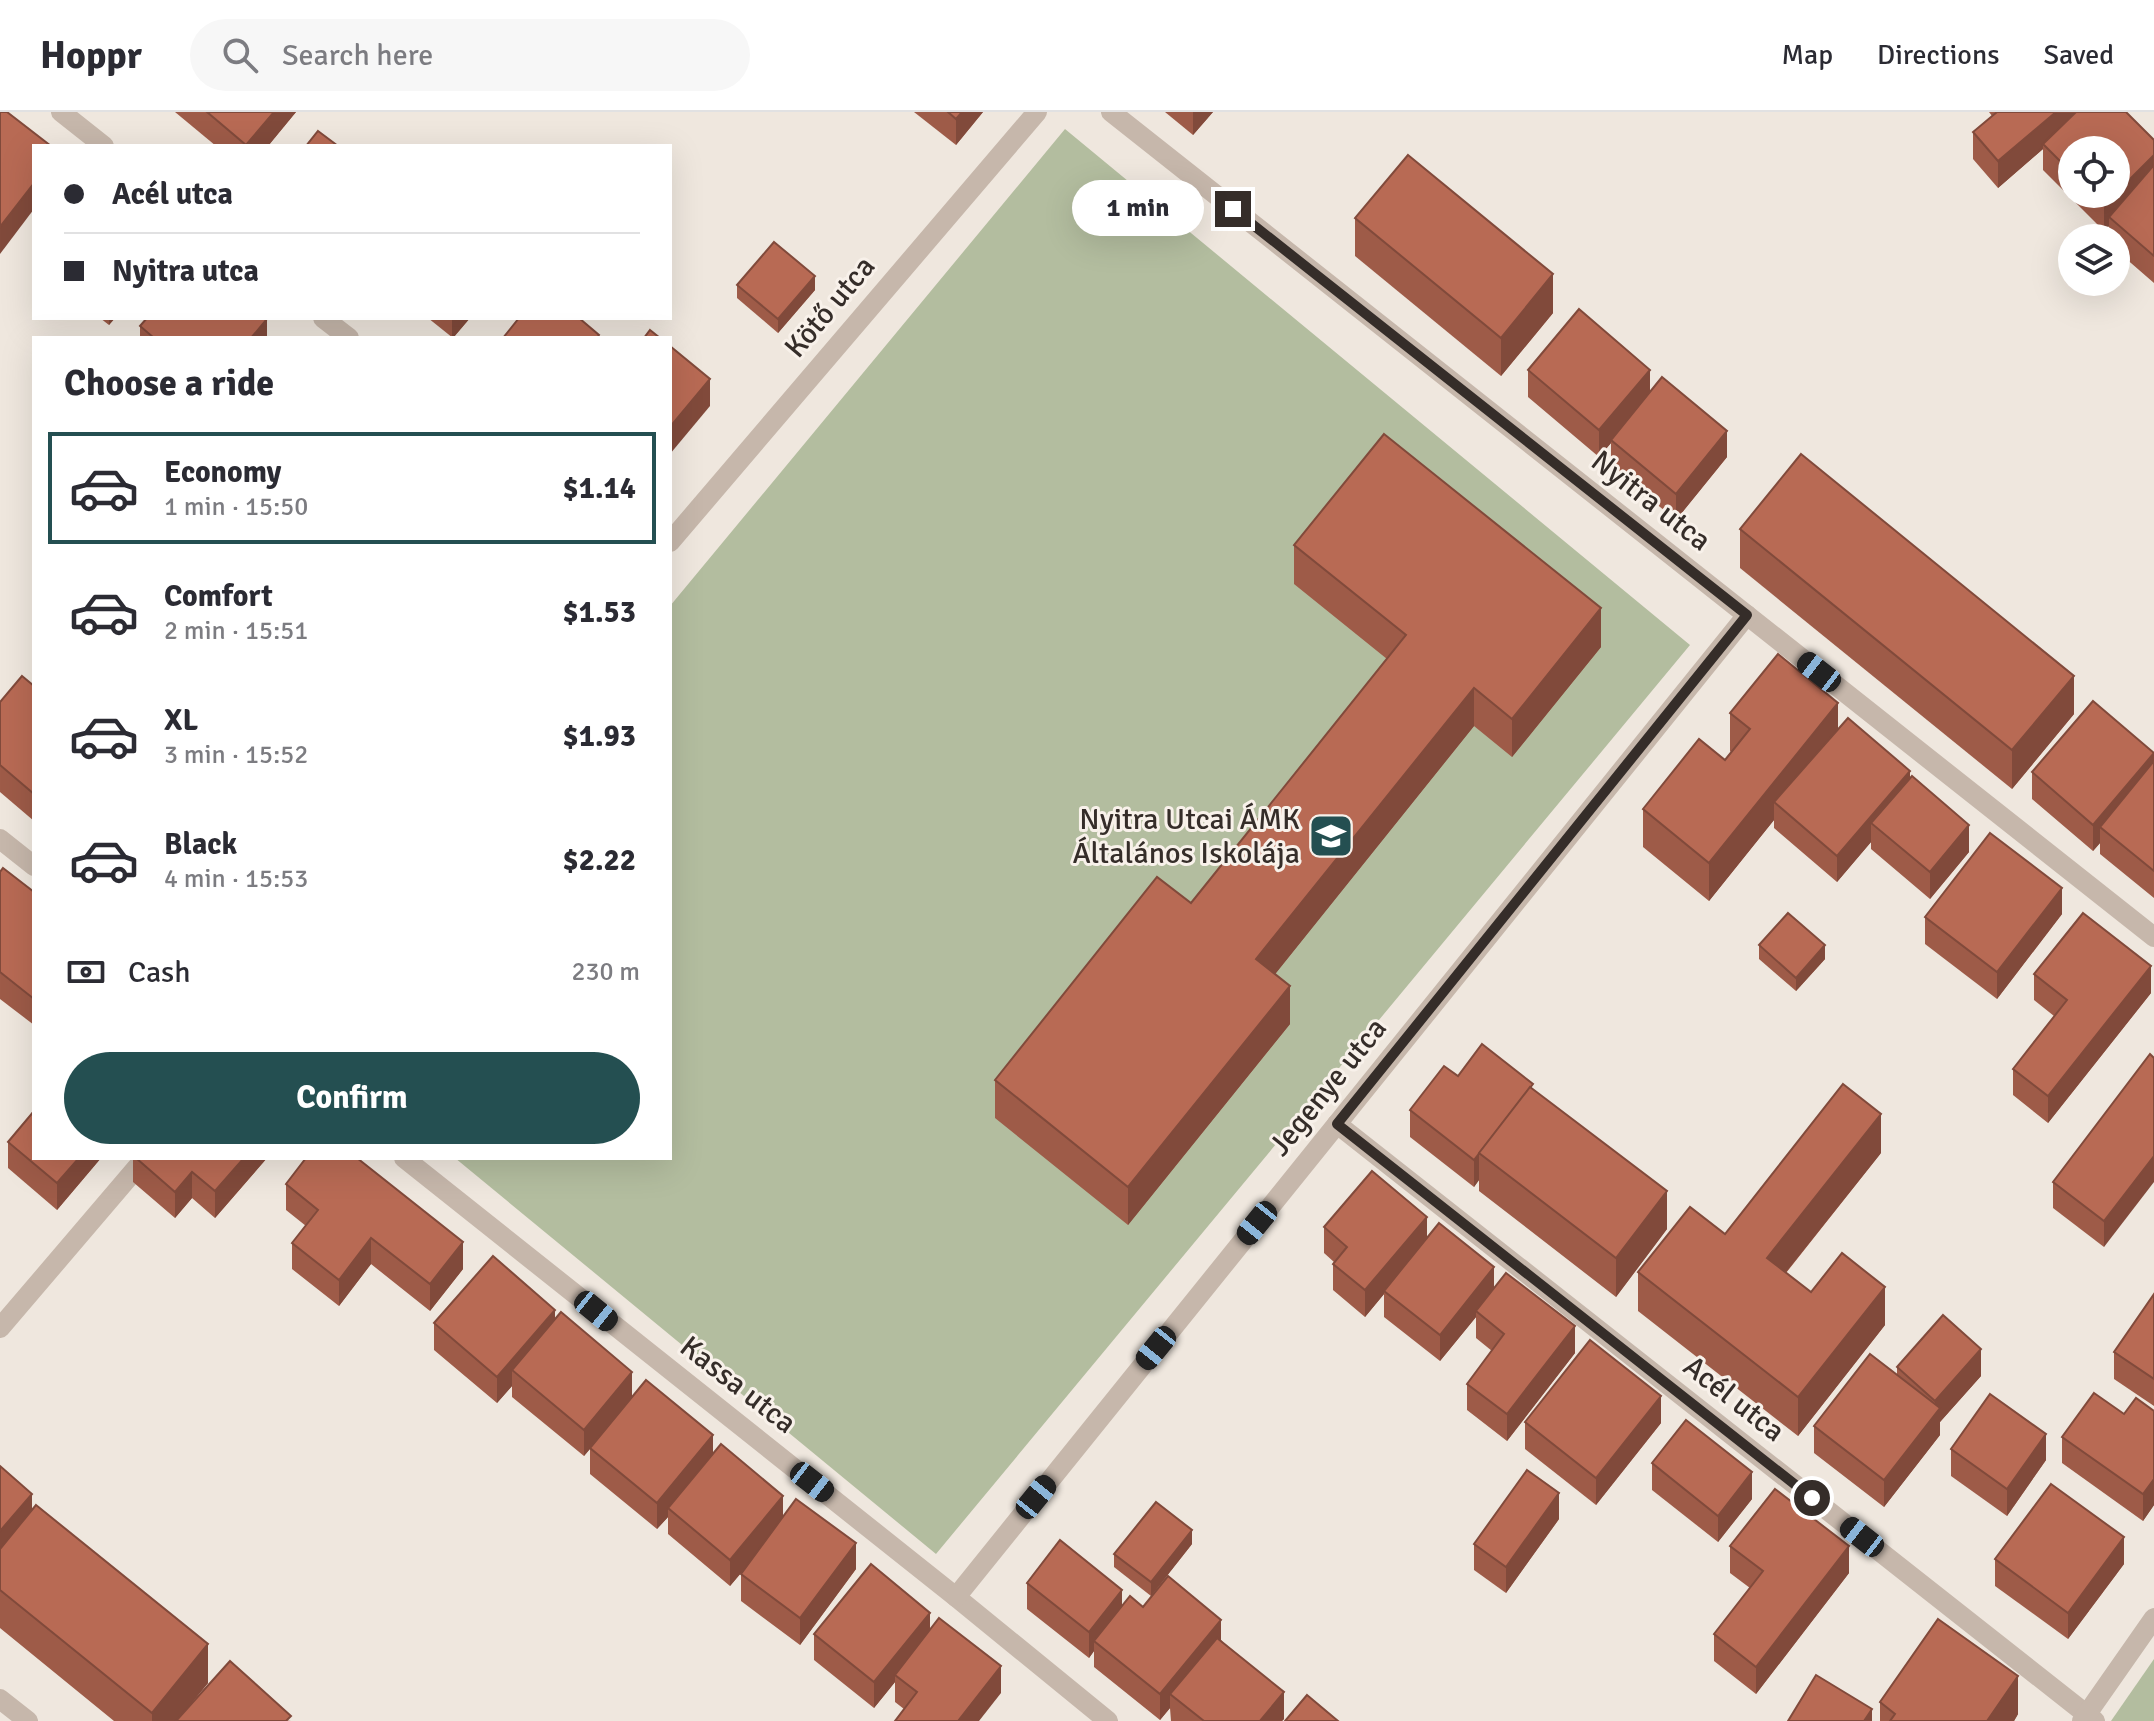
<!DOCTYPE html>
<meta charset="utf-8">
<style>
:root{--surface:#fff;--page:#f7f7f7;--text:#2b2b33;--muted:#7c7c81;--line:#e1e1e2;--accent:#244f51}
body{margin:0;font-family:Signika,sans-serif;background:var(--page);color:var(--text);height:100vh;display:flex;flex-direction:column;font-size:30px;white-space:nowrap}
*{box-sizing:border-box;margin:0}
p{font-size:26px;color:var(--muted)}
.icon{flex:none;width:44px;height:44px;fill:none;stroke:currentColor;stroke-width:2;stroke-linecap:round;stroke-linejoin:round}
.map{position:relative;flex:1;overflow:hidden}
.details{position:absolute;left:32px;top:224px;width:640px;height:824px;display:flex;flex-direction:column;background:var(--surface);border-radius:0px;box-shadow:0 8px 32px #0002}
.details>*{flex:none}
.top-card{position:absolute;left:32px;top:32px;width:640px;height:176px;border-radius:0px;box-shadow:0 8px 32px #0002;display:grid;align-content:center;height:176px;padding:0 32px;background:var(--surface)}
.controls{position:absolute;left:2058px;top:24px;display:grid;gap:16px}
.controls a{display:grid;place-items:center;width:72px;height:72px;border-radius:50%;background:var(--surface);box-shadow:0 8px 32px #0002;font-size:40px}
.end{position:absolute;width:36px;height:36px;margin:-18px;border:10px solid #352d29;background:#fff;box-shadow:0 0 0 4px #fff}
.from{border-radius:50%}
.bubble{position:absolute;height:56px;border-radius:28px;background:var(--surface);box-shadow:0 8px 32px #0002;font-size:26px;font-weight:700;line-height:56px;text-align:center}
.car{position:absolute;width:24px;height:48px;margin:-24px -12px;border-radius:10px;box-shadow:0 0 6px 2px #0007;background:linear-gradient(#222 24%,#8ab4d8 0 40%,#222 0 76%,#8ab4d8 0 86%,#222 0)}
.top-card b{display:flex;align-items:center;gap:28px;height:76px;font-size:30px}
.top-card b+b{border-top:2px solid var(--line)}
.top-card i{width:20px;height:20px;background:var(--text)}
ul{padding:0;list-style:none}
li{display:flex;align-items:center;gap:24px;height:112px;margin:0 16px 12px;padding:0 16px;border:4px solid transparent;border-radius:0px}
li div{flex:1}
li b{display:block;font-size:30px}
li em{font-style:normal;font-weight:700}
li.on{border-color:var(--accent)}
li>.icon{width:72px;height:72px;stroke-width:1.5}
h2{padding:0 32px;font-size:36px;line-height:96px}
.pay{display:flex;align-items:center;gap:20px;height:88px;padding:0 32px;font-size:30px}
.pay p{margin-inline-start:auto}
.button{display:flex;gap:16px;margin-top:auto;padding:16px 32px}
.button a{flex:1;height:92px;border-radius:48px;background:var(--accent);color:#fff;font-size:32px;font-weight:700;line-height:92px;text-align:center}
header{display:flex;align-items:center;gap:48px;box-sizing:border-box;height:112px;padding:0 40px;background:var(--surface);border-bottom:2px solid var(--line)}
header strong{font-size:38px}
nav{display:flex;gap:44px;margin-inline-start:auto;font-size:28px}
.search{width:560px;height:72px;background:var(--page);display:flex;align-items:center;gap:20px;box-sizing:border-box;padding:0 28px;border-radius:44px;color:var(--muted);font-size:30px}
.map>svg:first-child{display:block}
</style>
<header>
<strong>Hoppr</strong>
<div class="search"><svg class="icon" aria-label="search" viewBox="0 0 24 24"><circle cx="10" cy="10" r="6"/><path d="M15 15l6 6"/></svg>Search here</div>
<nav><a>Map</a><a>Directions</a><a>Saved</a></nav>
</header>
<div class="map">
<svg width="2154" height="1609" viewBox="0 0 2154 1609">
<rect width="100%" height="100%" fill="#efe7de"/>
<g fill="#b3bd9f">
<polygon points="1065,17 1690,533 936,1442 455,1046 670,1046 670,494"/>
<polygon points="2154,1547 2154,1609 2111,1609"/>
</g>
<g fill="none" stroke-linecap="round" stroke-linejoin="round">
<g stroke="#c6b7ab" stroke-width="20">
<polyline points="61,0 104,34"/>
<polyline points="1111,0 2154,825"/>
<polyline points="323,206 349,226"/>
<polyline points="670,430 1037,0"/>
<polyline points="0,727 34,754"/>
<polyline points="1337,1012 2095,1609"/>
<polyline points="404,1046 956,1485 1108,1609"/>
<polyline points="0,1216 145,1046"/>
<polyline points="956,1485 1747,503"/>
<polyline points="0,1587 28,1609"/>
<polyline points="2082,1609 2154,1506"/>
</g>
</g>
<g fill="#9e5b48" fill-rule="evenodd">
<polygon points="175,0 296,0 268,34 216,34"/>
<polygon points="914,0 983,0 956,33"/>
<polygon points="1165,0 1213,0 1193,23"/>
<path d="M1989 0H2126L2154 28V171L2116 138V126H2109V114L2104 119 2043 58V37L1998 76 1973 47V20L1992 4ZM2072 38 2116 82H2072Z"/>
<polygon points="1355,106 1553,201 1501,264 1355,144"/>
<polygon points="737,173 815,178 778,221 737,186"/>
<polygon points="100,206 115,206 109,213"/>
<polygon points="428,206 470,206 453,226"/>
<polygon points="140,214 267,226 140,226"/>
<polygon points="1528,258 1650,280 1727,345 1676,408 1611,355 1611,331 1599,345 1528,285"/>
<polygon points="1740,417 2074,602 2012,677 1740,456"/>
<polygon points="1294,433 1601,535 1512,645 1474,614 1275,862 1290,912 1128,1113 995,1006 995,968 1191,791 1387,547 1294,472"/>
<polygon points="34,574 34,709 0,680 0,590"/>
<polygon points="1730,601 1838,617 1910,666 1969,740 1930,787 1871,737 1871,730 1837,770 1774,716 1774,708 1709,789 1643,735 1643,697 1725,648 1731,640 1730,639"/>
<polygon points="2154,641 2154,786 2100,742 2100,731 2093,739 2032,687 2032,660"/>
<polygon points="0,760 34,780 34,913 0,887"/>
<polygon points="2062,802 1997,887 1925,832 1925,805"/>
<polygon points="1759,833 1825,847 1796,879 1759,847"/>
<polygon points="2034,862 2151,881 2048,1011 2013,983 2013,957 2054,904 2034,888"/>
<polygon points="2150,942 2104,1135 2053,1096 2053,1070"/>
<polygon points="1458,964 1533,977 1667,1117 1616,1185 1479,1079 1479,1068 1474,1075 1410,1025 1410,998"/>
<polygon points="8,1030 101,1046 57,1098 8,1056"/>
<polygon points="1881,1041 1786,1161 1811,1180 1885,1213 1798,1324 1638,1199 1638,1160 1725,1122"/>
<polygon points="133,1046 267,1046 215,1106 192,1086 175,1106 133,1070"/>
<polygon points="286,1072 463,1157 430,1199 371,1152 339,1194 292,1157 292,1131 306,1114 286,1098"/>
<polygon points="1324,1115 1427,1125 1494,1176 1575,1241 1507,1329 1467,1298 1467,1272 1492,1239 1476,1226 1476,1205 1440,1249 1384,1205 1384,1182 1365,1205 1333,1178 1333,1152 1334,1150 1324,1141"/>
<polygon points="2154,1182 2154,1294 2114,1267 2114,1240"/>
<polygon points="555,1207 632,1284 713,1341 783,1405 856,1457 800,1533 741,1489 741,1462 747,1454 730,1474 668,1422 668,1405 657,1417 590,1362 590,1337 584,1344 512,1285 512,1274 497,1291 434,1238 434,1211"/>
<polygon points="1897,1255 1981,1264 1940,1310 1940,1323 1884,1395 1814,1341 1814,1314 1897,1263"/>
<polygon points="2154,1299 2154,1393 2143,1409 2062,1351 2062,1325 2124,1302"/>
<polygon points="1525,1310 1661,1311 1596,1393 1525,1337"/>
<polygon points="1951,1337 2046,1348 2007,1404 1951,1364"/>
<polygon points="1652,1351 1752,1387 1718,1430 1652,1378"/>
<polygon points="0,1354 32,1397 208,1571 188,1595 291,1609 114,1609 0,1516"/>
<polygon points="1559,1407 1506,1481 1474,1458 1474,1432"/>
<polygon points="1192,1432 1151,1484 1114,1455 1114,1442"/>
<polygon points="1730,1434 1849,1461 1756,1582 1714,1549 1714,1522 1750,1476 1730,1461"/>
<polygon points="1995,1447 2124,1452 2068,1527 1995,1474"/>
<polygon points="1027,1471 1122,1495 1143,1495 1221,1528 1284,1607 1282,1609 1171,1609 1170,1596 1160,1608 1094,1555 1094,1539 1089,1546 1027,1497"/>
<polygon points="930,1518 1001,1581 904,1597 895,1590 895,1570 874,1596 814,1548 814,1522"/>
<polygon points="1880,1590 2018,1602 2014,1609 1880,1609"/>
</g>
<g fill="#814a3b">
<polygon points="274,0 296,0 268,34 246,34"/>
<polygon points="962,0 983,0 956,33 956,7"/>
<polygon points="1193,0 1213,0 1193,23"/>
<polygon points="2056,0 2087,0 2043,32 2043,37 1998,76 1998,49"/>
<polygon points="2154,43 2154,69 2109,105 2109,114 2104,119 2104,93"/>
<polygon points="34,71 34,97 0,142 0,115"/>
<polygon points="1553,162 1553,201 1501,264 1501,226"/>
<polygon points="815,164 815,178 778,221 778,207"/>
<polygon points="109,206 115,206 109,213"/>
<polygon points="452,206 470,206 453,226 452,226"/>
<polygon points="267,207 267,226 251,226"/>
<polygon points="1650,258 1650,284 1611,328 1611,331 1599,345 1599,318"/>
<polygon points="710,267 710,294 670,342 670,315"/>
<polygon points="1727,319 1727,345 1676,408 1676,382"/>
<polygon points="1601,496 1601,535 1512,645 1512,607"/>
<polygon points="2074,564 2074,602 2012,677 2012,638"/>
<polygon points="1474,576 1474,614 1256,886 1256,847"/>
<polygon points="1838,591 1838,629 1774,690 1774,708 1709,789 1709,751"/>
<polygon points="2154,642 2154,668 2100,715 2100,731 2093,739 2093,713"/>
<polygon points="1910,659 1910,686 1871,711 1871,730 1837,770 1837,744"/>
<polygon points="1969,713 1969,740 1930,787 1930,760"/>
<polygon points="2062,776 2062,802 1997,887 1997,860"/>
<polygon points="1825,833 1825,847 1796,879 1796,866"/>
<polygon points="2151,854 2151,881 2048,1011 2048,984"/>
<polygon points="1290,874 1290,912 1128,1113 1128,1075"/>
<polygon points="1881,1002 1881,1041 1767,1184 1767,1146"/>
<polygon points="1479,1041 1479,1068 1474,1075 1474,1048"/>
<polygon points="2154,1044 2154,1070 2104,1135 2104,1109"/>
<polygon points="79,1046 101,1046 57,1098 57,1071"/>
<polygon points="244,1046 267,1046 215,1106 215,1079"/>
<polygon points="192,1060 192,1086 175,1106 175,1080"/>
<polygon points="1667,1079 1667,1117 1616,1185 1616,1146"/>
<polygon points="1427,1105 1427,1132 1384,1179 1384,1182 1365,1205 1365,1178"/>
<polygon points="371,1126 371,1152 339,1194 339,1168"/>
<polygon points="463,1130 463,1157 430,1199 430,1172"/>
<polygon points="1494,1155 1494,1181 1476,1199 1476,1205 1440,1249 1440,1223"/>
<polygon points="1885,1175 1885,1213 1798,1324 1798,1285"/>
<polygon points="555,1198 555,1225 512,1258 512,1274 497,1291 497,1265"/>
<polygon points="1575,1214 1575,1241 1507,1329 1507,1302"/>
<polygon points="1981,1237 1981,1264 1940,1310 1940,1323 1884,1395 1884,1368 1935,1303 1935,1289"/>
<polygon points="632,1260 632,1286 584,1344 584,1318"/>
<polygon points="1661,1284 1661,1311 1596,1393 1596,1366"/>
<polygon points="2046,1322 2046,1348 2007,1404 2007,1377"/>
<polygon points="713,1323 713,1350 668,1396 668,1405 657,1417 657,1391"/>
<polygon points="1752,1360 1752,1387 1718,1430 1718,1404"/>
<polygon points="2154,1367 2154,1393 2143,1409 2143,1382"/>
<polygon points="1559,1381 1559,1407 1506,1481 1506,1455"/>
<polygon points="32,1382 32,1409 0,1446 0,1419"/>
<polygon points="783,1384 783,1411 730,1474 730,1448"/>
<polygon points="1192,1418 1192,1432 1151,1484 1151,1470"/>
<polygon points="2124,1425 2124,1452 2068,1527 2068,1501"/>
<polygon points="856,1431 856,1457 800,1533 800,1506"/>
<polygon points="1849,1434 1849,1461 1756,1582 1756,1555"/>
<polygon points="1122,1478 1122,1504 1094,1529 1094,1539 1089,1546 1089,1520"/>
<polygon points="930,1501 930,1527 895,1563 895,1570 874,1596 874,1570"/>
<polygon points="1221,1508 1221,1534 1170,1582 1170,1596 1160,1608 1160,1582"/>
<polygon points="208,1532 208,1571 177,1609 152,1609 152,1601"/>
<polygon points="1001,1554 1001,1581 979,1609 958,1609"/>
<polygon points="2018,1564 2018,1602 2014,1609 1987,1609"/>
<polygon points="1284,1580 1284,1607 1282,1609 1260,1609"/>
<polygon points="1872,1597 1872,1609 1864,1609"/>
</g>
<g fill="#b86a54" stroke="#814a3b" stroke-width="2">
<polygon points="0,0 7,0 51,34 34,34 34,71 0,115"/>
<polygon points="207,0 274,0 246,33"/>
<polygon points="948,0 962,0 956,7"/>
<polygon points="1997,0 2056,0 1998,49 1973,20"/>
<polygon points="2076,0 2126,0 2154,28 2154,43 2116,81 2116,38 2072,38 2072,61 2043,32"/>
<polygon points="318,19 338,34 306,34"/>
<polygon points="1408,43 1553,162 1501,226 1355,106"/>
<polygon points="2154,53 2154,144 2109,105"/>
<polygon points="2093,82 2115,82 2104,93"/>
<polygon points="774,130 815,164 778,207 737,173"/>
<polygon points="1579,197 1650,258 1599,318 1528,258"/>
<polygon points="147,206 267,206 267,207 251,226 154,226 140,214"/>
<polygon points="519,206 579,206 599,223 597,226 503,226"/>
<polygon points="650,218 660,226 644,226"/>
<polygon points="670,234 710,267 670,315"/>
<polygon points="1662,265 1727,319 1676,382 1611,328"/>
<polygon points="1384,322 1601,496 1512,607 1474,576 1256,847 1290,874 1128,1075 995,968 1157,765 1191,791 1406,523 1294,433"/>
<polygon points="1801,342 2074,564 2012,638 1740,417"/>
<polygon points="1778,542 1838,591 1709,751 1643,697 1699,627 1725,648 1750,617 1730,601"/>
<polygon points="22,564 34,574 34,682 0,653 0,590"/>
<polygon points="2093,589 2154,641 2093,713 2032,660"/>
<polygon points="1848,606 1910,659 1837,744 1774,690"/>
<polygon points="2154,649 2154,759 2100,715"/>
<polygon points="1912,664 1969,713 1930,760 1871,711"/>
<polygon points="1990,721 2062,776 1997,860 1925,805"/>
<polygon points="3,756 34,780 34,887 0,860 0,760"/>
<polygon points="1788,801 1825,833 1796,866 1759,833"/>
<polygon points="2083,801 2151,854 2048,984 2013,957 2067,888 2034,862"/>
<polygon points="1482,932 1533,972 1474,1048 1410,998 1444,954 1458,964"/>
<polygon points="2150,942 2154,946 2154,1044 2104,1109 2053,1070"/>
<polygon points="1843,972 1881,1002 1767,1146 1811,1180 1842,1141 1885,1175 1798,1285 1638,1160 1690,1095 1725,1122"/>
<polygon points="1530,975 1667,1079 1616,1146 1479,1041"/>
<polygon points="34,999 34,1046 79,1046 57,1071 8,1030"/>
<polygon points="136,1046 244,1046 215,1079 192,1060 175,1080"/>
<polygon points="306,1046 357,1046 463,1130 430,1172 371,1126 339,1168 292,1131 318,1098 286,1072"/>
<polygon points="1372,1059 1427,1105 1365,1178 1333,1152 1347,1135 1324,1115"/>
<polygon points="1439,1111 1494,1155 1440,1223 1384,1179"/>
<polygon points="493,1144 555,1198 497,1265 434,1211"/>
<polygon points="1506,1161 1575,1214 1507,1302 1467,1272 1504,1222 1476,1199"/>
<polygon points="2154,1182 2154,1267 2114,1240"/>
<polygon points="561,1200 632,1260 584,1318 512,1258"/>
<polygon points="1943,1203 1981,1237 1935,1289 1897,1255"/>
<polygon points="1590,1228 1661,1284 1596,1366 1525,1310"/>
<polygon points="1870,1242 1940,1296 1884,1368 1814,1314"/>
<polygon points="646,1268 713,1323 657,1391 590,1336"/>
<polygon points="2094,1281 2124,1302 2136,1286 2154,1299 2154,1367 2143,1382 2062,1325"/>
<polygon points="1990,1282 2046,1322 2007,1377 1951,1337"/>
<polygon points="1686,1308 1752,1360 1718,1404 1652,1351"/>
<polygon points="721,1332 783,1384 730,1448 668,1396"/>
<polygon points="0,1354 32,1382 0,1419"/>
<polygon points="1527,1358 1559,1381 1506,1455 1474,1432"/>
<polygon points="2051,1372 2124,1425 2068,1501 1995,1447"/>
<polygon points="1775,1377 1849,1434 1756,1555 1714,1522 1763,1459 1730,1434"/>
<polygon points="796,1387 856,1431 800,1506 741,1462"/>
<polygon points="1156,1390 1192,1418 1151,1470 1114,1442"/>
<polygon points="36,1393 208,1532 152,1601 0,1478 0,1437"/>
<polygon points="1060,1428 1122,1478 1089,1520 1027,1471"/>
<polygon points="871,1452 930,1501 874,1570 814,1522"/>
<polygon points="1168,1464 1221,1508 1160,1582 1094,1529 1130,1484 1143,1495"/>
<polygon points="939,1506 1001,1554 958,1609 895,1609 917,1580 895,1563"/>
<polygon points="1938,1507 2018,1564 1987,1609 1890,1609 1895,1602 1880,1590"/>
<polygon points="1217,1526 1284,1580 1260,1609 1204,1609 1170,1582"/>
<polygon points="230,1549 291,1604 286,1609 176,1609"/>
<polygon points="1816,1563 1872,1597 1864,1609 1788,1609"/>
<polygon points="1307,1583 1338,1609 1285,1609"/>
</g>
<g fill="none" stroke-linecap="round" stroke-linejoin="round">
<polyline stroke="#352d29" stroke-width="10" points="1233,97 1747,503 1337,1012 1812,1386"/>
</g>
<defs>
<g id="school-square" transform="scale(2.3)"><rect x="-9" y="-9" width="18" height="18" rx="4" fill="#244f51" stroke="#f8f1ea"/><path d="M0-5L7-2L0 1L-7-2ZM-4 1L0 2.5L4 1V4Q0 6-4 4Z" fill="#fff"/></g>
</defs>
<g fill-rule="evenodd">
<use href="#school-square" x="1331" y="724"/>
</g>
<g text-anchor="middle" dominant-baseline="central" stroke-width="6" stroke-linejoin="round" paint-order="stroke">
<g font-size="30" fill="#352d29" stroke="#f8f1ea">
<text transform="translate(830 195) rotate(-50)">Kötő utca</text>
<text transform="translate(1651 389) rotate(38)">Nyitra utca</text>
<text transform="translate(1328 975) rotate(-51)">Jegenye utca</text>
<text transform="translate(738 1273) rotate(38)">Kassa utca</text>
<text transform="translate(1734 1287) rotate(38)">Acél utca</text>
</g>
<g font-size="30" fill="#352d29" stroke="#f8f1ea" text-anchor="end">
<text x="1300" y="707">Nyitra Utcai ÁMK<tspan x="1300" dy="34">Általános Iskolája</tspan></text>
</g>
</g>
</svg>
<div class="controls">
<a><svg class="icon" aria-label="locate" viewBox="0 0 24 24"><circle cx="12" cy="12" r="6"/><path d="M12 2v4M12 18v4M2 12h4M18 12h4"/></svg></a>
<a><svg class="icon" aria-label="layers" viewBox="0 0 24 24"><path d="M12 4l9 5-9 5-9-5zM3 14l9 5 9-5"/></svg></a>
</div>
<i class="end from" style="left:1812px;top:1386px"></i>
<i class="end" style="left:1233px;top:97px"></i>
<div class="bubble" style="left:1072px;top:68px;width:132px">1 min</div>
<i class="car" style="left:1819px;top:560px;rotate:308deg"></i>
<i class="car" style="left:1257px;top:1111px;rotate:219deg"></i>
<i class="car" style="left:596px;top:1199px;rotate:129deg"></i>
<i class="car" style="left:1156px;top:1236px;rotate:219deg"></i>
<i class="car" style="left:812px;top:1370px;rotate:128deg"></i>
<i class="car" style="left:1036px;top:1385px;rotate:39deg"></i>
<i class="car" style="left:1862px;top:1425px;rotate:308deg"></i>
<div class="top-card">
<b><i class="from"></i>Acél utca</b>
<b><i></i>Nyitra utca</b>
</div>
<section class="details">
<h2>Choose a ride</h2>
<ul>
<li class="on"><svg class="icon" aria-label="car" viewBox="0 0 24 24"><path d="M5 17H2v-5l4-1 3-4h7l3 4 3 1v5h-3M9 17h6M6 11h13"/><circle cx="7" cy="17" r="2"/><circle cx="17" cy="17" r="2"/></svg><div><b>Economy</b><p>1 min · 15:50</p></div><em>$1.14</em></li>
<li><svg class="icon" aria-label="car" viewBox="0 0 24 24"><path d="M5 17H2v-5l4-1 3-4h7l3 4 3 1v5h-3M9 17h6M6 11h13"/><circle cx="7" cy="17" r="2"/><circle cx="17" cy="17" r="2"/></svg><div><b>Comfort</b><p>2 min · 15:51</p></div><em>$1.53</em></li>
<li><svg class="icon" aria-label="car" viewBox="0 0 24 24"><path d="M5 17H2v-5l4-1 3-4h7l3 4 3 1v5h-3M9 17h6M6 11h13"/><circle cx="7" cy="17" r="2"/><circle cx="17" cy="17" r="2"/></svg><div><b>XL</b><p>3 min · 15:52</p></div><em>$1.93</em></li>
<li><svg class="icon" aria-label="car" viewBox="0 0 24 24"><path d="M5 17H2v-5l4-1 3-4h7l3 4 3 1v5h-3M9 17h6M6 11h13"/><circle cx="7" cy="17" r="2"/><circle cx="17" cy="17" r="2"/></svg><div><b>Black</b><p>4 min · 15:53</p></div><em>$2.22</em></li>
</ul>
<div class="pay"><svg class="icon" aria-label="cash" viewBox="0 0 24 24"><path d="M3 7h18v10H3z"/><circle cx="12" cy="12" r="2"/></svg>Cash<p>230 m</p></div>
<div class="button"><a>Confirm</a></div>
</section>
</div>
